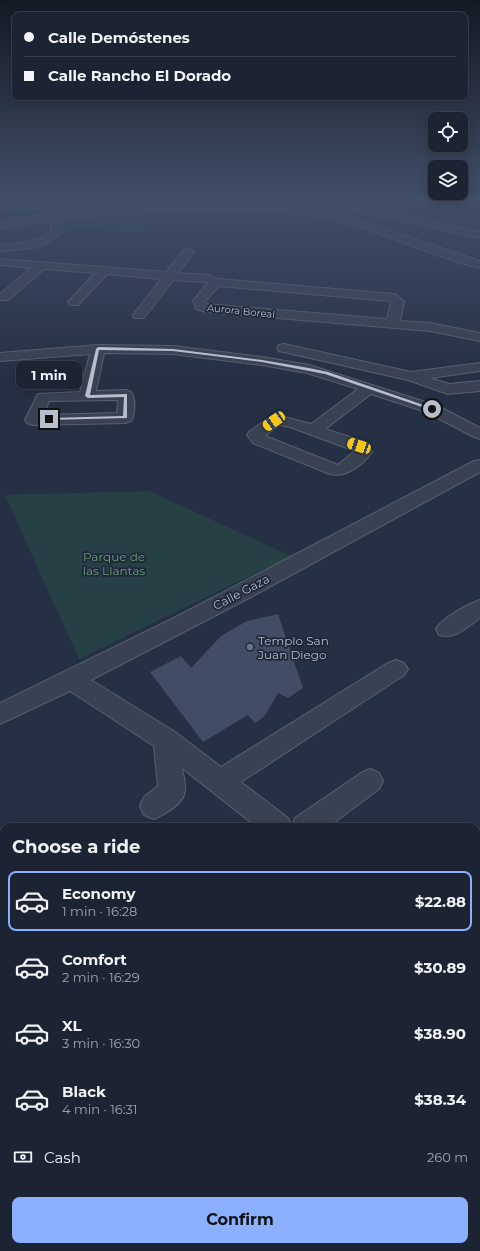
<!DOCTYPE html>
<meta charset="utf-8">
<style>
:root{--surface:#1c2433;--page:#252c3b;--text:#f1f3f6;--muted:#a0a4ac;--line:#3a414e;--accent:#8ab0ff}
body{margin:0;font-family:Montserrat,sans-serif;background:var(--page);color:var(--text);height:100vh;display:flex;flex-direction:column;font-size:15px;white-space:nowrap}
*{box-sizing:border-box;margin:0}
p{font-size:13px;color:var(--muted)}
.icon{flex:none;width:22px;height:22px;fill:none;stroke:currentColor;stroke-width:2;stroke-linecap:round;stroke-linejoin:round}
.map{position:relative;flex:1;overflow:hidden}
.drawer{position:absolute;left:0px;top:823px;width:480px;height:428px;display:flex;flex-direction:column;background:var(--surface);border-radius:12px 12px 0 0;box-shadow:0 2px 10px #0003,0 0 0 1px var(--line)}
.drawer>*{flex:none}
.hud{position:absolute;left:12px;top:12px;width:456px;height:88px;border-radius:8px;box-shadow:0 2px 10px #0003,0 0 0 1px var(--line);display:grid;align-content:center;height:88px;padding:0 12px;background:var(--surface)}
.buttons{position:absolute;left:428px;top:112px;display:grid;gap:8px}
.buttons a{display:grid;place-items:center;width:40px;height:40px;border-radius:8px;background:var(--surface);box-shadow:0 2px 10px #0003,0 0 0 1px var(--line);font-size:20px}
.end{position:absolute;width:18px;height:18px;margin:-9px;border:5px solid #b7becd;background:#111;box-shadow:0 0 0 2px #111}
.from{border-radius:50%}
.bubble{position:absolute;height:28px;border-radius:8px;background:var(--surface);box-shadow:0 2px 10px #0003,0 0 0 1px var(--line);font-size:13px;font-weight:700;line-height:28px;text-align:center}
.car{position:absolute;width:12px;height:24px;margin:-12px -6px;border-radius:5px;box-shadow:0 0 3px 1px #0007;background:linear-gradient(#f5c518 24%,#345 0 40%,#f5c518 0 76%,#345 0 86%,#f5c518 0)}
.hud b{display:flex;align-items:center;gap:14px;height:38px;font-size:15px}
.hud b+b{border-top:1px solid var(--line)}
.hud i{width:10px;height:10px;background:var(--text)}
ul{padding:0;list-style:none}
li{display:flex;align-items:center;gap:12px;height:60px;margin:0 8px 6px;padding:0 4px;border:2px solid transparent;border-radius:8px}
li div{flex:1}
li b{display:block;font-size:15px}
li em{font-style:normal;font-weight:700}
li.on{border-color:var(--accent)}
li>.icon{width:36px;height:36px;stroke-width:1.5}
h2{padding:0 12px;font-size:18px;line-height:48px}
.pay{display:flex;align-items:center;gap:10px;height:44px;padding:0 12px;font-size:15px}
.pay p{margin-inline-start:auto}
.primary-button{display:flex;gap:8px;margin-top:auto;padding:8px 12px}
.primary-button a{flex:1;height:46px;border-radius:8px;background:var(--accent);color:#111;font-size:16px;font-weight:700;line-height:46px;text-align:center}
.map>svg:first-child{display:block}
</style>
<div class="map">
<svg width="480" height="1251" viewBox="0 0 480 1251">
<rect width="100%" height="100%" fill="#253044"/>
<g fill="#274045">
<polygon points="144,213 149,231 121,233 117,215"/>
<polygon points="113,217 114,225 67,228 68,220"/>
<polygon points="149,491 291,556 79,659 5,495"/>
</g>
<polygon fill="#414d64" points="278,614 303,688 288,698 278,693 264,717 255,723 248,715 203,742 150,672 181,656 191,668 221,636 247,621"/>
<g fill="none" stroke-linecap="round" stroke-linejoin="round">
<g stroke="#586071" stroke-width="2">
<g id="minor">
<polygon points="467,200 480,200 480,207"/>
<polygon points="0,202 59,202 64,205 59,208 0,208"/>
<polygon points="343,202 480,232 480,238 340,207 338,205 340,203"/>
<path d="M222 203 251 204 320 211 349 217 480 261V268C445 260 411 245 377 233 366 229 356 225 345 222 255 200 152 211 60 219L62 231C49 250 21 249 0 251V245C18 243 38 244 52 230L50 220 0 228V222L55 213 127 207Z"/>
<path d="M188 249 194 252 178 273 208 275 218 279 393 294 397 295 404 302 400 321 430 323 480 333V341L430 331 206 312 196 309 193 301 208 283 206 282 173 280 144 318H134L133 315 161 279 107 274 78 305H70L68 302 95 273 44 269 8 300H0V294L31 268 0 265V259L166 272 184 250ZM219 286 390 301 391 303 387 319 206 304 205 301Z"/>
<polygon points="284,344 411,372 480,363 480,371 430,378 449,384 480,381 480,391 448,394 408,380 279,351 277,348 279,345"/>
<path d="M98 345 173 346 262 357 309 365 438 406 480 428V439L474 437 426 412 371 394 325 429 365 442 372 452C363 465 346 478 330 474L253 443 247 435 249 432 270 417 276 415 311 424 358 389 307 373 262 365 173 354 104 353 96 391 126 390 131 392C136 398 135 415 131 421L125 423 33 425 27 423 25 420 38 394 80 392 90 354 0 361V353ZM118 400 117 413 43 415 49 401ZM279 425 290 427 355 451 338 465 265 436Z"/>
<path d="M480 460V472L249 598 91 680 175 732 221 767 388 663 396 660 404 663 408 669 404 675 241 782 288 818 292 826 295 818 361 773 370 769 379 773 383 781 379 789 328 827H257L182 768C183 775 186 783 185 790 185 803 165 814 154 819L144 815 140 806 144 797 158 786 154 746 70 691 0 724V703L174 618 474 461Z"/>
<path d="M480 600V618C467 627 455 640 439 635L436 629C442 618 468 604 480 600Z"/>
<polygon points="0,906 4,907 4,941 0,940"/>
<polygon points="476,967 480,968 480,1002 476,1001"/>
<polygon points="265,1247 307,1247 309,1251 267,1251"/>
</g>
</g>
<use href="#minor" fill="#394253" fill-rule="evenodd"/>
</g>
<linearGradient id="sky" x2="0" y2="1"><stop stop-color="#141a25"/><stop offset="0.53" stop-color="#404e67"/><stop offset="1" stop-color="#404e67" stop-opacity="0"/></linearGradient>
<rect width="480" height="375" fill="url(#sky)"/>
<polygon fill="#b7becd" points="98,347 173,349 262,360 309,368 328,372 435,409 431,410 325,374 262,362 173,351 99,350 90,395 127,394 127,418 47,420 49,418 123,416 124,397 88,398 85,396 96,349"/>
<circle fill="#6b7280" stroke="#1e2739" stroke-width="1.5" cx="250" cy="647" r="4"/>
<g text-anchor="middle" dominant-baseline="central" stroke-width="3.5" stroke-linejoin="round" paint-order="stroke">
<g font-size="10" fill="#b7becd" stroke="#1e2739">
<text transform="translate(241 311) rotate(6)">Aurora Boreal</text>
</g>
<g font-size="12" fill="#6ca07b" stroke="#1e2739">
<text x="114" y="556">Parque de<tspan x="114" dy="14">las Llantas</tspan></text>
</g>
<g font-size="12" fill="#b7becd" stroke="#1e2739">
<text transform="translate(241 592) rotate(-28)">Calle Gaza</text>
</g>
<g font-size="12" fill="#b7becd" stroke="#1e2739" text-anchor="start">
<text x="258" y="640">Templo San<tspan x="258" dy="14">Juan Diego</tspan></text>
</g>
</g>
</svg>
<div class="buttons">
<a><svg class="icon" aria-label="locate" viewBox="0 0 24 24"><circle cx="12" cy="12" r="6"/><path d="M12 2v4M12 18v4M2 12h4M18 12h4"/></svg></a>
<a><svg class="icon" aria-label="layers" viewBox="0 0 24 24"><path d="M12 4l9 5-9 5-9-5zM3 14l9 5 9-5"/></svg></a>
</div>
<i class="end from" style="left:432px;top:409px"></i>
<i class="end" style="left:49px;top:419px"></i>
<div class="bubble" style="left:16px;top:361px;width:66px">1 min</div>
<i class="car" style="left:274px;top:421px;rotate:236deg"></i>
<i class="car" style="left:359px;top:446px;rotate:288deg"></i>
<div class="hud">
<b><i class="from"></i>Calle Demóstenes</b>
<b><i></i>Calle Rancho El Dorado</b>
</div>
<section class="drawer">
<h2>Choose a ride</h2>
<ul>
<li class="on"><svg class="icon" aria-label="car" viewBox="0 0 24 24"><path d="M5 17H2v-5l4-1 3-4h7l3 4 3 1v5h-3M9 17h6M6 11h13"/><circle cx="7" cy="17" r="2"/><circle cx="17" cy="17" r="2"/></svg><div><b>Economy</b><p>1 min · 16:28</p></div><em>$22.88</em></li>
<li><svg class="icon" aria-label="car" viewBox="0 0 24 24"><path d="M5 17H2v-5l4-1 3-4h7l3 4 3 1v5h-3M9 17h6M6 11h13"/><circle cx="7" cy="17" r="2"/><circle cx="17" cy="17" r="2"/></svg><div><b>Comfort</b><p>2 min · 16:29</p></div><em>$30.89</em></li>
<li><svg class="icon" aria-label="car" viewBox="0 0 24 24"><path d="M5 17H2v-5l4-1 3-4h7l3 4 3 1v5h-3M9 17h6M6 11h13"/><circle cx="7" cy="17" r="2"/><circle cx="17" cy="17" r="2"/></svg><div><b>XL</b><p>3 min · 16:30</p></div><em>$38.90</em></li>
<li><svg class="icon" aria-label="car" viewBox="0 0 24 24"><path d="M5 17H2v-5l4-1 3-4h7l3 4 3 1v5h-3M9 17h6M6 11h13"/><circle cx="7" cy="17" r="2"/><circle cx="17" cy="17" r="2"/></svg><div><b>Black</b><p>4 min · 16:31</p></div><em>$38.34</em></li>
</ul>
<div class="pay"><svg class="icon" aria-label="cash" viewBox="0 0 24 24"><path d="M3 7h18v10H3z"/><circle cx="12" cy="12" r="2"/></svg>Cash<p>260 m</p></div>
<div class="primary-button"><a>Confirm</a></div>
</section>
</div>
